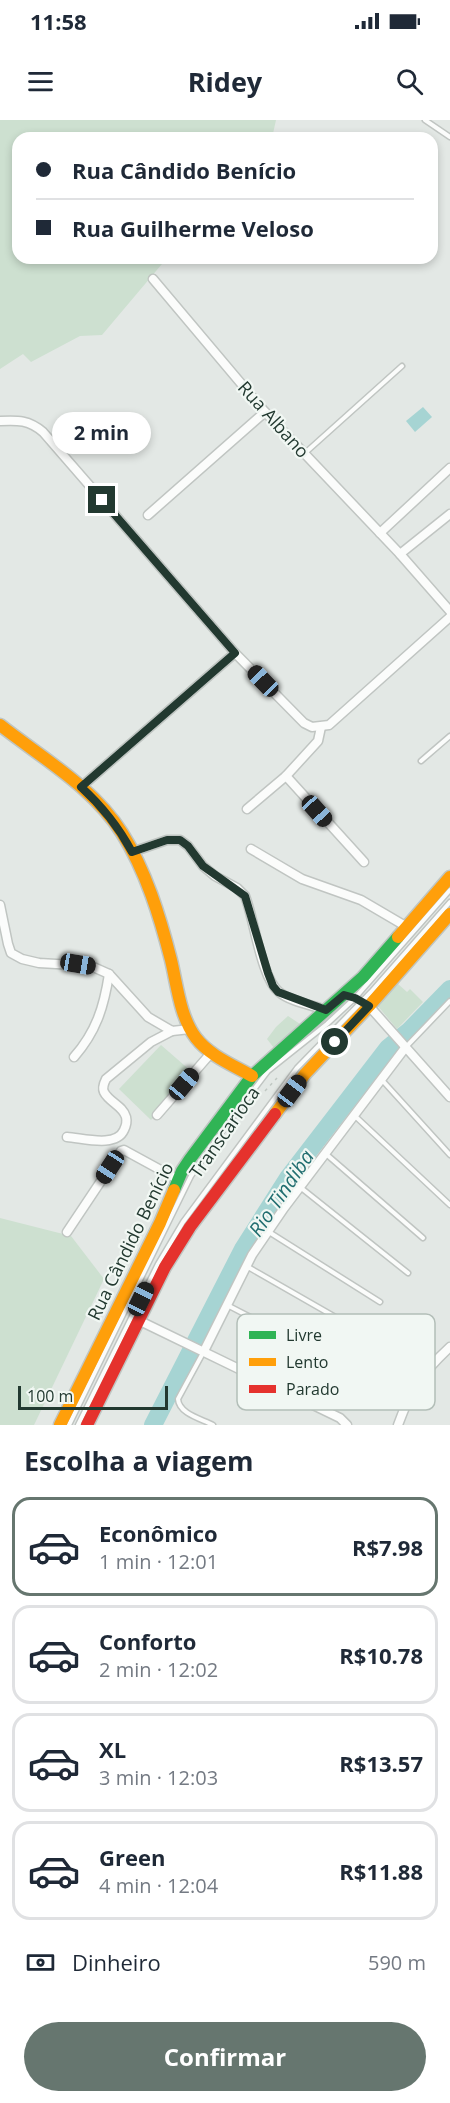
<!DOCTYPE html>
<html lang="pt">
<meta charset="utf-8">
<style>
:root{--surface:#fff;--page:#f6f6f7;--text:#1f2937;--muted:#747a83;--line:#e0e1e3;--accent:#66766f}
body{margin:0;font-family:"Open Sans",sans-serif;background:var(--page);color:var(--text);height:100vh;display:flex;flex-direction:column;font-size:22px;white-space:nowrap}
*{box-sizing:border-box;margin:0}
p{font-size:20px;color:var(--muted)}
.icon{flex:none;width:33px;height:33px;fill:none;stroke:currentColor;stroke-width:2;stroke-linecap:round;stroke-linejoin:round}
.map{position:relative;height:1305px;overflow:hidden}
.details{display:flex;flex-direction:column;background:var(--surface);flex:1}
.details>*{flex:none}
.banner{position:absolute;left:12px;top:12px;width:426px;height:132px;border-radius:18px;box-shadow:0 3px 9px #0003;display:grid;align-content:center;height:132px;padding:0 24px;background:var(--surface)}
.scale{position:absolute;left:18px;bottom:15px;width:150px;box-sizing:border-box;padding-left:6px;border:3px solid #223930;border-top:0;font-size:16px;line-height:21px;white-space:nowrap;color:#223930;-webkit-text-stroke:4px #f1f7f3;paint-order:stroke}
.end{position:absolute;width:27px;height:27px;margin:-14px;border:8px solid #223930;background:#fff;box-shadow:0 0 0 3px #fff}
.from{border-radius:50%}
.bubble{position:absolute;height:42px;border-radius:21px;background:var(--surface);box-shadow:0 3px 9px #0003;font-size:20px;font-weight:700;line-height:42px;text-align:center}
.car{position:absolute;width:18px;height:36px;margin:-18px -9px;border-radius:8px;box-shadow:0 0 4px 2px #0007;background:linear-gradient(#222 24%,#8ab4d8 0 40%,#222 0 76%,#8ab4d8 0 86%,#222 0)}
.banner b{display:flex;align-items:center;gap:21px;height:57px;font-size:22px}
.banner b+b{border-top:2px solid var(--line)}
.banner i{width:15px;height:15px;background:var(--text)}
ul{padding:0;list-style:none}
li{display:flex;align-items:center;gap:18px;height:99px;margin:0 12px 9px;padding:0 12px;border:3px solid var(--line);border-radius:18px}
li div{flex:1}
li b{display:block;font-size:22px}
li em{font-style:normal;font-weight:700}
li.active{border-color:var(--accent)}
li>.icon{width:54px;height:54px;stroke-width:1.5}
h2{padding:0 24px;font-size:27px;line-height:72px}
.pay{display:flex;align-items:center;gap:15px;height:66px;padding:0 24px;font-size:22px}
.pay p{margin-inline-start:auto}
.cta{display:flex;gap:12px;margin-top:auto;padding:12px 24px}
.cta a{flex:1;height:69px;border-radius:36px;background:var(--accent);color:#fff;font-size:24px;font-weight:700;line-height:69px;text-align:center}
.status{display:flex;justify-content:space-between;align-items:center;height:42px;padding:0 30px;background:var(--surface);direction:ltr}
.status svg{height:16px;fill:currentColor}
header{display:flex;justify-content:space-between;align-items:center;height:78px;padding:0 24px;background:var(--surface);font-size:27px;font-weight:700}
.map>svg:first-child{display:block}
</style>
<div class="status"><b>11:58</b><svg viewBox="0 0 49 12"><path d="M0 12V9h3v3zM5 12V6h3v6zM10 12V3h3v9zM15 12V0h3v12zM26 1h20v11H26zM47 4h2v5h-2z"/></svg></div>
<header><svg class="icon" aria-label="menu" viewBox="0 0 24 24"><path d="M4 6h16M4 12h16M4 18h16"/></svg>Ridey<svg class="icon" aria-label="search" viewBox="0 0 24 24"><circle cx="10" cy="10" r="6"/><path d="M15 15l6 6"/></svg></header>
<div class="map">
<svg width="450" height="1305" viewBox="0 0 450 1305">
<rect width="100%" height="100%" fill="#e3e8e5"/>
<g fill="#cde0d0">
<polygon points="0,0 276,0 272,18 18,18 18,138 167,138 102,215 80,216 31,242 23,234 0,249"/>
<polygon points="398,864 407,872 410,869 423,882 397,909 377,885"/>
<polygon points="288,896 300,904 274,928 267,919 276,907"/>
<polygon points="161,925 192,952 151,1000 119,969"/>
<polygon points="0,1098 71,1116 104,1159 34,1305 0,1305"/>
</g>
<polygon fill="#a6d4d3" points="423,287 432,297 415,312 406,301"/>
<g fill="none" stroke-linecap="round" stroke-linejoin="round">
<polyline stroke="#a6d4d3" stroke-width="18" points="153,1305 243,1129 288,1058 388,928 409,911 450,869"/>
<g stroke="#c0c5c2" stroke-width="7">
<g id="lane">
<polyline points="425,0 450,17"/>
<polyline points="305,333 402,246"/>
<polyline points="421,641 450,616"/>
<polyline points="405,928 450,881"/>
<polyline points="382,960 450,1035"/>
<polyline points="355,996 450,1085"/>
<polyline points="326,1034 423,1118"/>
<polyline points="300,1067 408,1153"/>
<polyline points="269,1112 380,1182"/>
<polyline points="248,1147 365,1214"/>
<polyline points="229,1186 347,1247"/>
<path d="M204 1231 178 1279C179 1294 202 1299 213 1305"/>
<polyline points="69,1305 191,1056 218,1017 268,951 327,904 355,878 450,770"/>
<polyline points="78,1305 158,1144 183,1102 297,948 371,872 450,782"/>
</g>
</g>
<g stroke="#c0c5c2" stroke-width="11">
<g id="street">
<polyline points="153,159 265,292 400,434 450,491"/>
<path d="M0 301C18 300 29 300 43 312L235 533 304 603 312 607 329 605 450 497"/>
<polyline points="148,395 265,292"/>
<polyline points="380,413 450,348"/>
<polyline points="400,434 450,394"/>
<polyline points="286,656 364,742"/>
<polyline points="81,667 235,533"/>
<polyline points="247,689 286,656 318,621 321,607"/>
<polyline points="251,729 302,759 361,780 407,807"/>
<path d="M132 732 167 720H180L188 726 203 746 215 756 237 768 245 776C254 798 261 858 279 872 291 882 312 885 326 890"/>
<polyline points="0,785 8,824 11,833 22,839 39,843 91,846 109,854 148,897 172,911 190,909"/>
<polyline points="344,875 355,878 369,886 450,977"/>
<path d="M74 937C96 912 104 887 109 854"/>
<polyline points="157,995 211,933"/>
<path d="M67 1017C83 1018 116 1028 124 1010 126 1006 127 1001 126 997 123 986 109 982 104 972 102 968 104 963 106 959L151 922 172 911"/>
<polyline points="67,1112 121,1031 124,1030 179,1060"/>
<polyline points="140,1201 340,1298 347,1305"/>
<polyline points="204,1231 252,1135 284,1088 405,928"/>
<path d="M398 1305C411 1269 422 1253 450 1227"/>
</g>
</g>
<g stroke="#bfc5c2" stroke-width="15">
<polyline id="fast" points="174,1070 182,1051 190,1039 252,956 363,857 398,817"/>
</g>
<g stroke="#bfc5c2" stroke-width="15">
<g id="slow">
<path d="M0 605C42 638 93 667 122 713 146 751 160 797 171 840 177 865 180 897 196 918 210 936 233 945 252 956"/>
<polyline points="398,817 450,757"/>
<polyline points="275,994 305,954 369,886 450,794"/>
<polyline points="60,1305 160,1103 174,1070"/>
</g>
</g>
<g stroke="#bfc5c2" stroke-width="15">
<polyline id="jam" points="87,1305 165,1147 190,1107 275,994"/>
</g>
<polyline stroke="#c0c8c3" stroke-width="1.5" stroke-dasharray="3 4.5" stroke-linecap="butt" points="265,971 277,958"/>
<use href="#lane" stroke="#fbfcfb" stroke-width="4"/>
<use href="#street" stroke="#fbfcfb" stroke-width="8"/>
<use href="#fast" stroke="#30b455" stroke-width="12"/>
<use href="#slow" stroke="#ff9f0a" stroke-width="12"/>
<use href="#jam" stroke="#e5322d" stroke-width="12"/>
</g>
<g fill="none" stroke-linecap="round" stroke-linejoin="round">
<path stroke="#223930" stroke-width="8" d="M102 380 235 533 81 667C102 686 118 706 132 732L167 720H180L188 726 203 746 245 776 268 853 273 866 278 872 326 890 344 875 355 878 369 886 335 922"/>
</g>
<g text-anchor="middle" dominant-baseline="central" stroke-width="4.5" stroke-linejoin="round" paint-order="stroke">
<g font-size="18" fill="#223930" stroke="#f1f7f3">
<text transform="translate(274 299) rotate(48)">Rua Albano</text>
<text transform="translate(224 1012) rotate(-55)">Transcarioca</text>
<text transform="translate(130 1121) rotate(-64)">Rua Cândido Benício</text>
</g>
<g font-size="20" font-style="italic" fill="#216e70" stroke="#f1f7f3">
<text transform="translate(281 1073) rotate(-56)">Rio Tindiba</text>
</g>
</g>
<rect x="237" y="1194" width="198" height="96" rx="9" fill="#f1f7f3" stroke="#b3beb8" stroke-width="1.5"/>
<rect x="249" y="1211" width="27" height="8" fill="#30b455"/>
<rect x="249" y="1238" width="27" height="8" fill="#ff9f0a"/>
<rect x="249" y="1265" width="27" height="8" fill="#e5322d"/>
<g font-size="16" fill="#223930">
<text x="286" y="1221">Livre</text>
<text x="286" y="1248">Lento</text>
<text x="286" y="1275">Parado</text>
</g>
</svg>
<div class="scale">100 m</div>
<i class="end from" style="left:335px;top:922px"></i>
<i class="end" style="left:102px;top:380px"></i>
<div class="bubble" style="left:52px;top:292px;width:99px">2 min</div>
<i class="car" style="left:263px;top:561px;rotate:316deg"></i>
<i class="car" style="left:317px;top:691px;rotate:138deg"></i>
<i class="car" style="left:78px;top:844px;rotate:100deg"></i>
<i class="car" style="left:184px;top:964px;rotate:40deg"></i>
<i class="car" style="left:292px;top:971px;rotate:37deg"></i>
<i class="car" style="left:110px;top:1047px;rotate:213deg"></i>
<i class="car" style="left:141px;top:1179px;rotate:26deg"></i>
<div class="banner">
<b><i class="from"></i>Rua Cândido Benício</b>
<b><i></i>Rua Guilherme Veloso</b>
</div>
</div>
<section class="details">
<h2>Escolha a viagem</h2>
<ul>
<li class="active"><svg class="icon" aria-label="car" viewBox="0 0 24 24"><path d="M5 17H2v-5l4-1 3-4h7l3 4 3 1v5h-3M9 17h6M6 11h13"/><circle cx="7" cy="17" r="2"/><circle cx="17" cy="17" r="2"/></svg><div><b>Econômico</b><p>1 min · 12:01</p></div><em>R$7.98</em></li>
<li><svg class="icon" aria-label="car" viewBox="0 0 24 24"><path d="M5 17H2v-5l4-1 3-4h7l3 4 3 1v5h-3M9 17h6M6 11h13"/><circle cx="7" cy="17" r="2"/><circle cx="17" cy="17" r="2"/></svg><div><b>Conforto</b><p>2 min · 12:02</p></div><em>R$10.78</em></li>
<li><svg class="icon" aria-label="car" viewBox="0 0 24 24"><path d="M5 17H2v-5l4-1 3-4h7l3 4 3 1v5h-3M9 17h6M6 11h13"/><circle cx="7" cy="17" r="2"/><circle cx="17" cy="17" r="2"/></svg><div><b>XL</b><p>3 min · 12:03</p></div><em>R$13.57</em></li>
<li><svg class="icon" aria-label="car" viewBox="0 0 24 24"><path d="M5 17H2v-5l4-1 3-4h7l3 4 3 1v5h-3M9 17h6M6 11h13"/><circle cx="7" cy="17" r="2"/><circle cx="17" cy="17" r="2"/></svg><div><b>Green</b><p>4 min · 12:04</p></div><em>R$11.88</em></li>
</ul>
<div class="pay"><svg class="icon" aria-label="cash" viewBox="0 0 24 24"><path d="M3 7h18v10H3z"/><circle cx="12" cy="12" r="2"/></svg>Dinheiro<p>590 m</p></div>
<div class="cta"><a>Confirmar</a></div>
</section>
